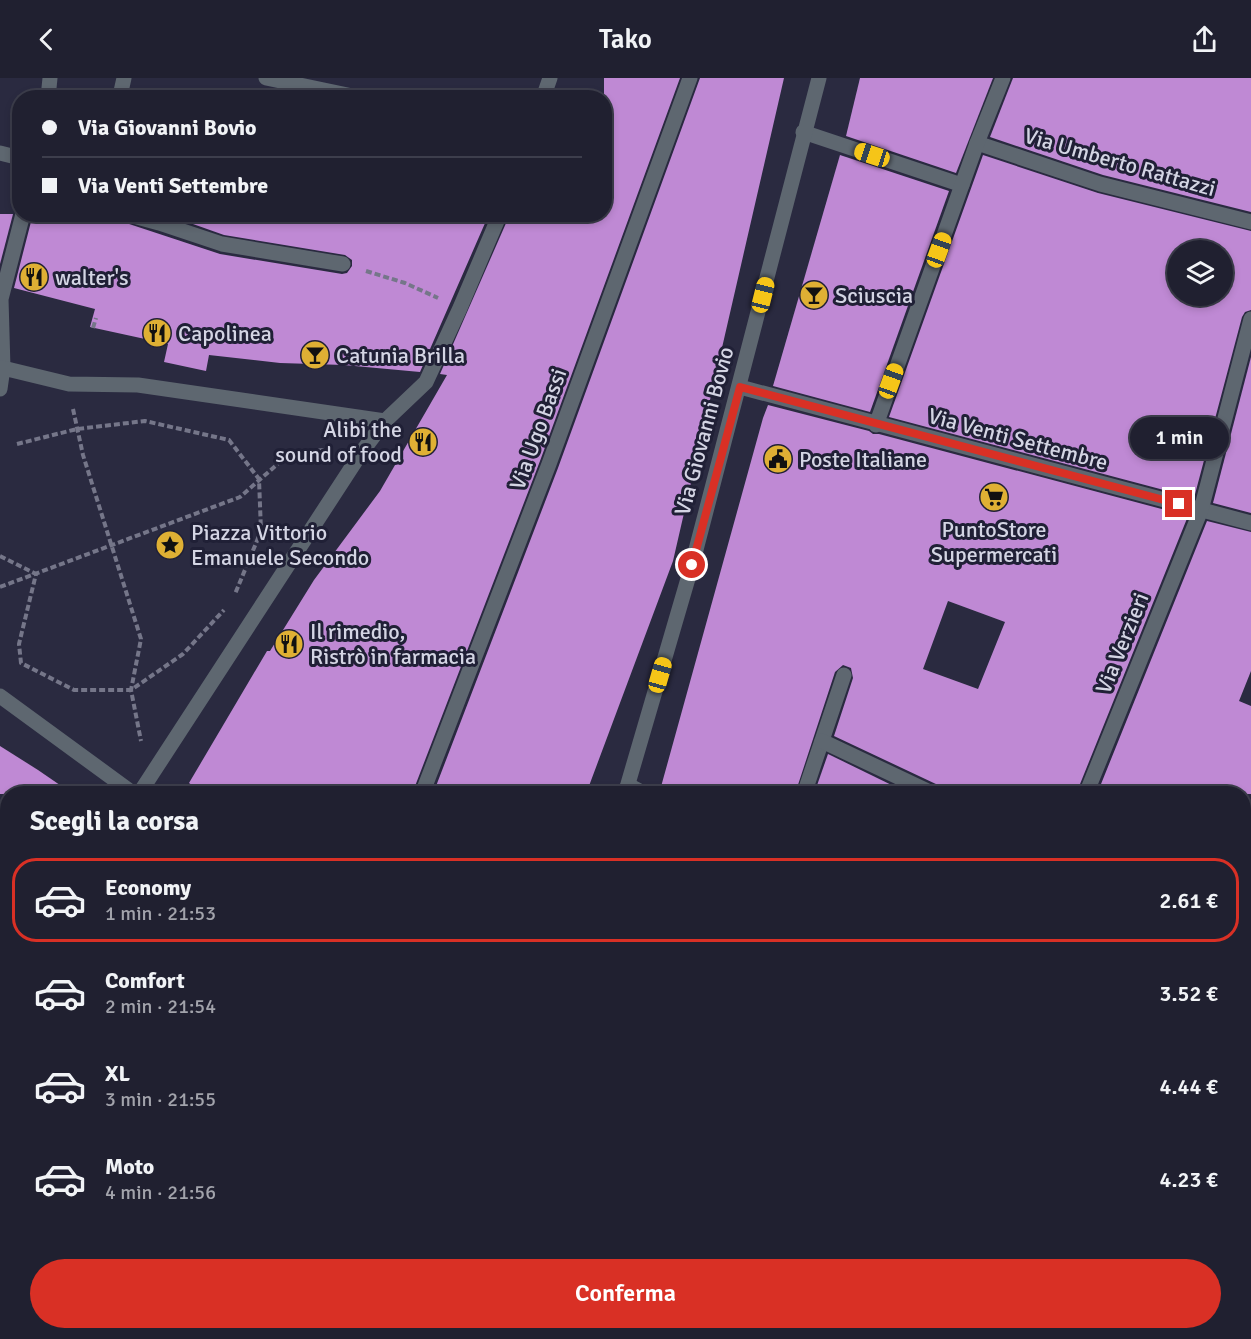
<!DOCTYPE html>
<html lang="it">
<meta charset="utf-8">
<style>
:root{--surface:#202030;--page:#2d2d3c;--text:#f1f3f6;--muted:#a2a3ab;--line:#3d3e4c;--accent:#d93025}
body{margin:0;font-family:Signika,sans-serif;background:var(--page);color:var(--text);height:100vh;display:flex;flex-direction:column;font-size:22px;white-space:nowrap}
*{box-sizing:border-box;margin:0}
p{font-size:20px;color:var(--muted)}
.icon{flex:none;width:33px;height:33px;fill:none;stroke:currentColor;stroke-width:2;stroke-linecap:round;stroke-linejoin:round}
.map{position:relative;flex:1;overflow:hidden}
.sheet{position:absolute;left:0px;top:708px;width:1251px;height:554px;display:flex;flex-direction:column;background:var(--surface);border-radius:24px 24px 0 0;box-shadow:0 3px 9px #0003,0 0 0 2px var(--line)}
.sheet>*{flex:none}
.hud{position:absolute;left:12px;top:12px;width:600px;height:132px;border-radius:24px;box-shadow:0 3px 9px #0003,0 0 0 2px var(--line);display:grid;align-content:center;height:132px;padding:0 30px;background:var(--surface)}
.tools{position:absolute;left:1167px;top:162px;display:grid;gap:12px}
.tools a{display:grid;place-items:center;width:66px;height:66px;border-radius:50%;background:var(--surface);box-shadow:0 3px 9px #0003,0 0 0 2px var(--line);font-size:30px}
.end{position:absolute;width:27px;height:27px;margin:-14px;border:8px solid #d93025;background:#fff;box-shadow:0 0 0 3px #fff}
.from{border-radius:50%}
.bubble{position:absolute;height:42px;border-radius:21px;background:var(--surface);box-shadow:0 3px 9px #0003,0 0 0 2px var(--line);font-size:20px;font-weight:600;line-height:42px;text-align:center}
.car{position:absolute;width:18px;height:36px;margin:-18px -9px;border-radius:8px;box-shadow:0 0 4px 2px #0007;background:linear-gradient(#f5c518 24%,#345 0 40%,#f5c518 0 76%,#345 0 86%,#f5c518 0)}
.hud b{display:flex;align-items:center;gap:21px;height:57px;font-size:22px}
.hud b+b{border-top:2px solid var(--line)}
.hud i{width:15px;height:15px;background:var(--text)}
ul{padding:0;list-style:none}
li{display:flex;align-items:center;gap:18px;height:84px;margin:0 12px 9px;padding:0 18px;border:3px solid transparent;border-radius:24px}
li div{flex:1}
li b{display:block;font-size:22px}
li em{font-style:normal;font-weight:600}
li.active{border-color:var(--accent)}
li>.icon{width:54px;height:54px;stroke-width:1.5}
h2{padding:0 30px;font-size:27px;line-height:72px}
.action{display:flex;gap:12px;margin-top:auto;padding:12px 30px}
.action a{flex:1;height:69px;border-radius:36px;background:var(--accent);color:#fff;font-size:24px;font-weight:600;line-height:69px;text-align:center}
header{display:flex;justify-content:space-between;align-items:center;height:78px;padding:0 30px;background:var(--surface);font-size:27px;font-weight:600}
.map>svg:first-child{display:block}
</style>
<header><svg class="icon" aria-label="back" viewBox="0 0 24 24"><path d="M15 5l-7 7 7 7"/></svg>Tako<svg class="icon" aria-label="share" viewBox="0 0 24 24"><path d="M12 15V3M7 8l5-5 5 5M5 13v7h14v-7"/></svg></header>
<div class="map">
<svg width="1251" height="1261" viewBox="0 0 1251 1261">
<rect width="100%" height="100%" fill="#2a2a40"/>
<g fill="#bf89d4" fill-rule="evenodd">
<polygon points="604,0 680,0 540,383 412,716 205,716 189,705 267,573 270,573 314,502 380,413 447,297 440,296 510,136 604,136"/>
<polygon points="700,0 784,0 673,483 586,716 433,716 558,390"/>
<polygon points="860,0 993,0 956,95 846,58"/>
<polygon points="1013,0 1251,0 1251,134 1103,97 990,59"/>
<polygon points="840,77 949,113 870,334 773,308"/>
<path d="M983 77 1098 115 1251 153V232L1245 234 1242 239 1194 420 889 339ZM1178 172H1222V218H1178Z"/>
<polygon points="0,136 13,136 0,186"/>
<polygon points="33,136 86,136 117,142 220,176 342,196 347,195 352,188 352,182 345,177 224,157 176,140 177,136 489,136 420,294 344,287 280,285 209,277 206,293 164,284 168,266 90,249 95,231 14,210"/>
<polygon points="1251,279 1251,435 1213,425"/>
<path d="M768 327 869 353 873 356H879L1188 438 1076 716H944L938 707 834 658 853 600 851 590 843 587 835 594 795 716H659L763 340ZM948 523 1005 544 978 611 923 591Z"/>
<polygon points="1207,443 1251,454 1251,593 1239,623 1251,628 1251,716 1097,716"/>
<polygon points="0,668 38,692 73,716 0,716"/>
<polygon points="828,676 910,716 814,716"/>
</g>
<g fill="none" stroke-linecap="round" stroke-linejoin="round">
<g stroke="#757689" stroke-width="4" stroke-dasharray="6 3" stroke-linecap="butt">
<polyline points="366,193 405,205 438,220"/>
<polyline points="93,250 96,240"/>
<polyline points="73,331 83,377 141,561 131,612 141,663"/>
<polyline points="17,366 77,351 145,343 229,362 259,401 261,453 235,516"/>
<polyline points="0,478 36,496 19,566 21,585 74,612 131,612 183,576 224,532"/>
<polyline points="0,509 240,419 289,376 332,371"/>
<polyline points="551,1261 554,1258"/>
</g>
<polyline stroke="#5e6770" stroke-width="15" points="804,716 844,597"/>
<g stroke="#5e6770" stroke-width="15">
<polyline points="124,0 120,18 129,20"/>
<polyline points="266,0 362,20"/>
<polyline points="126,136 159,145 222,166 343,186"/>
<polyline points="822,663 934,716"/>
<polyline points="1244,1236 1251,1240"/>
<polyline points="504,1254 510,1258 507,1261"/>
<polyline points="998,1254 1010,1261"/>
</g>
<g stroke="#5e6770" stroke-width="15">
<polyline points="48,20 50,0"/>
<polyline points="543,20 550,0"/>
<polyline points="803,54 962,107"/>
<polyline points="977,65 1100,106 1251,144"/>
<polyline points="0,75 20,80"/>
<polyline points="3,290 1,221 23,136"/>
<polyline points="740,309 1251,445"/>
<polyline points="0,311 3,290 69,306 138,307 385,343 361,375 139,716"/>
<polyline points="385,343 426,304 460,230 500,136"/>
<polyline points="876,347 977,65 1003,0"/>
<polyline points="0,618 134,716"/>
<polyline points="628,707 645,716"/>
<polyline points="422,716 549,386 690,0"/>
<polyline points="1086,716 1201,432 1251,241"/>
<polyline points="0,852 8,857"/>
<polyline points="1244,852 1251,855"/>
<polyline points="0,988 8,985"/>
<polyline points="1244,995 1251,998"/>
<polyline points="0,1099 8,1093"/>
</g>
<g stroke="#5e6770" stroke-width="15">
<polyline points="625,716 692,487 819,0"/>
<polyline points="320,1261 326,1254"/>
</g>
</g>
<g fill="none" stroke-linecap="round" stroke-linejoin="round">
<polyline stroke="#d93025" stroke-width="8" points="692,487 740,309 1179,426"/>
</g>
<defs>
<g id="restaurant-disc" transform="scale(1.5)"><circle r="9.5" fill="#dfb034" stroke="#202036"/><path d="M-5-6h1v4h1v-4h1v4h1v-4h1v5L-1.5 .5V6h-2V.5L-5-1ZM5-6V6H3V1.5H1.5Q1.5-4 5-6Z" fill="#111"/></g>
<g id="bar-disc" transform="scale(1.5)"><circle r="9.5" fill="#dfb034" stroke="#202036"/><path d="M-6-5H6L.8 .8V4.5H3.5V6h-7V4.5H-.8V.8Z" fill="#111"/></g>
<g id="civic-disc" transform="scale(1.5)"><circle r="9.5" fill="#dfb034" stroke="#202036"/><path d="M-.6-6.5H3V-4.5H.6V-3L4-1V1h2V6H-6V1h2V-1L-.6-3ZM-1.2 2.5V6h2.4V2.5Z" fill="#111"/></g>
<g id="supermarket-disc" transform="scale(1.5)"><circle r="9.5" fill="#dfb034" stroke="#202036"/><path d="M-6-5.5h2.5l.6 2H6L4.5 2H-2.5L-4.4-4H-6ZM-1.5 3.2a1.3 1.3 0 1 0 .1 0ZM3 3.2a1.3 1.3 0 1 0 .1 0Z" fill="#111"/></g>
<g id="sight-disc" transform="scale(1.5)"><circle r="9.5" fill="#dfb034" stroke="#202036"/><path d="M0-6L1.8-2.2L6-1.7L2.9 1.2L3.7 5.4L0 3.3L-3.7 5.4L-2.9 1.2L-6-1.7L-1.8-2.2Z" fill="#111"/></g>
</defs>
<g fill-rule="evenodd">
<use href="#restaurant-disc" x="34" y="199"/>
<use href="#bar-disc" x="814" y="217"/>
<use href="#restaurant-disc" x="157" y="255"/>
<use href="#bar-disc" x="315" y="277"/>
<use href="#restaurant-disc" x="423" y="364"/>
<use href="#civic-disc" x="778" y="381"/>
<use href="#supermarket-disc" x="994" y="419"/>
<use href="#sight-disc" x="170" y="467"/>
<use href="#restaurant-disc" x="289" y="566"/>
</g>
<g text-anchor="middle" dominant-baseline="central" stroke-width="6" stroke-linejoin="round" paint-order="stroke">
<g font-size="22" fill="#d4d5e4" stroke="#202036">
<text transform="translate(1120 84) rotate(16)">Via Umberto Rattazzi</text>
<text transform="translate(538 351) rotate(-70)">Via Ugo Bassi</text>
<text transform="translate(704 353) rotate(-75)">Via Giovanni Bovio</text>
<text transform="translate(1018 361) rotate(15)">Via Venti Settembre</text>
<text transform="translate(1122 565) rotate(-68)">Via Verzieri</text>
</g>
<g font-size="22" fill="#d4d5e4" stroke="#202036" text-anchor="start">
<text x="55" y="199">walter's</text>
<text x="835" y="217">Sciuscia</text>
<text x="178" y="255">Capolinea</text>
<text x="336" y="277">Catunia Brilla</text>
<text x="402" y="351" text-anchor="end">Alibi the<tspan x="402" dy="25">sound of food</tspan></text>
<text x="799" y="381">Poste Italiane</text>
<text x="994" y="451" text-anchor="middle">PuntoStore<tspan x="994" dy="25">Supermercati</tspan></text>
<text x="191" y="454">Piazza Vittorio<tspan x="191" dy="25">Emanuele Secondo</tspan></text>
<text x="310" y="553">Il rimedio,<tspan x="310" dy="25">Ristrò in farmacia</tspan></text>
</g>
</g>
</svg>
<div class="tools">
<a><svg class="icon" aria-label="layers" viewBox="0 0 24 24"><path d="M12 4l9 5-9 5-9-5zM3 14l9 5 9-5"/></svg></a>
</div>
<i class="end from" style="left:692px;top:487px"></i>
<i class="end" style="left:1179px;top:426px"></i>
<div class="bubble" style="left:1130px;top:339px;width:99px">1 min</div>
<i class="car" style="left:872px;top:77px;rotate:288deg"></i>
<i class="car" style="left:939px;top:172px;rotate:20deg"></i>
<i class="car" style="left:763px;top:217px;rotate:14deg"></i>
<i class="car" style="left:891px;top:303px;rotate:20deg"></i>
<i class="car" style="left:660px;top:597px;rotate:16deg"></i>
<div class="hud">
<b><i class="from"></i>Via Giovanni Bovio</b>
<b><i></i>Via Venti Settembre</b>
</div>
<section class="sheet">
<h2>Scegli la corsa</h2>
<ul>
<li class="active"><svg class="icon" aria-label="car" viewBox="0 0 24 24"><path d="M5 17H2v-5l4-1 3-4h7l3 4 3 1v5h-3M9 17h6M6 11h13"/><circle cx="7" cy="17" r="2"/><circle cx="17" cy="17" r="2"/></svg><div><b>Economy</b><p>1 min · 21:53</p></div><em>2.61 €</em></li>
<li><svg class="icon" aria-label="car" viewBox="0 0 24 24"><path d="M5 17H2v-5l4-1 3-4h7l3 4 3 1v5h-3M9 17h6M6 11h13"/><circle cx="7" cy="17" r="2"/><circle cx="17" cy="17" r="2"/></svg><div><b>Comfort</b><p>2 min · 21:54</p></div><em>3.52 €</em></li>
<li><svg class="icon" aria-label="car" viewBox="0 0 24 24"><path d="M5 17H2v-5l4-1 3-4h7l3 4 3 1v5h-3M9 17h6M6 11h13"/><circle cx="7" cy="17" r="2"/><circle cx="17" cy="17" r="2"/></svg><div><b>XL</b><p>3 min · 21:55</p></div><em>4.44 €</em></li>
<li><svg class="icon" aria-label="car" viewBox="0 0 24 24"><path d="M5 17H2v-5l4-1 3-4h7l3 4 3 1v5h-3M9 17h6M6 11h13"/><circle cx="7" cy="17" r="2"/><circle cx="17" cy="17" r="2"/></svg><div><b>Moto</b><p>4 min · 21:56</p></div><em>4.23 €</em></li>
</ul>
<div class="action"><a>Conferma</a></div>
</section>
</div>
